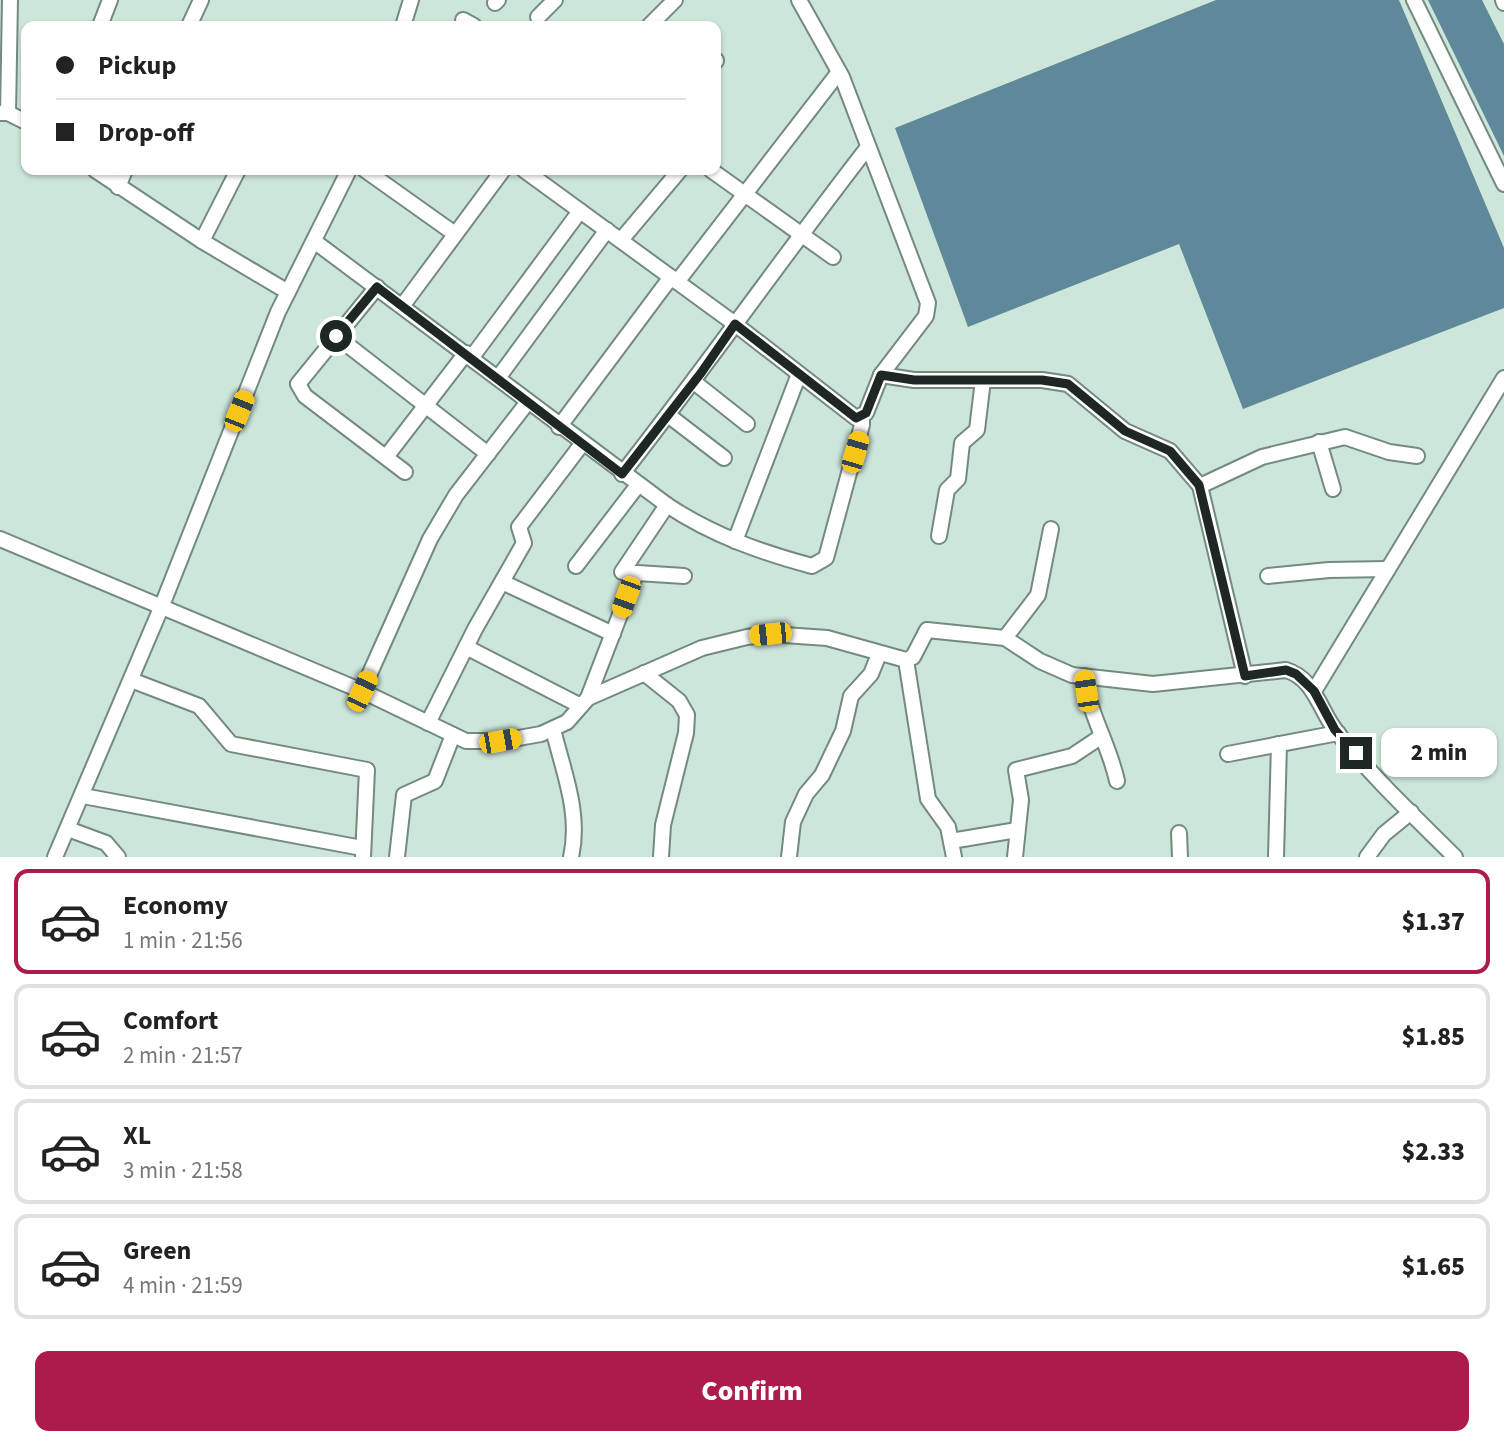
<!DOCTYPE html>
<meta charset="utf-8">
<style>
:root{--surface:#fff;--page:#f2f2f2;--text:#222;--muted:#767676;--line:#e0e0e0;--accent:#ad1a4c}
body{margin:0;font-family:"Source Sans 3",sans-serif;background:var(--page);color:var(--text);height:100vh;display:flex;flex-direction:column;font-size:26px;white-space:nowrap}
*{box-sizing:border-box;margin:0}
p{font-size:23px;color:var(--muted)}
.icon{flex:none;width:38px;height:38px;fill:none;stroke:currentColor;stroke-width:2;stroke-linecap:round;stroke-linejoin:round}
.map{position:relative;height:857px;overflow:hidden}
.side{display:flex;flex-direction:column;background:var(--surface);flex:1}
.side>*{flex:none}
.banner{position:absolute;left:21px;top:21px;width:700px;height:154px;border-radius:14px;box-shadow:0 2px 5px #0004;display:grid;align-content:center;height:154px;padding:0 35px;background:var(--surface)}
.end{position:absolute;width:32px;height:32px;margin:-16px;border:9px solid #1e2723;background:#fff;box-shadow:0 0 0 4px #fff}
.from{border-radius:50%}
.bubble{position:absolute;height:49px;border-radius:14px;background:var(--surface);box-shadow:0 2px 5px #0004;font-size:23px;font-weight:800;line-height:49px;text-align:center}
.car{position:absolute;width:21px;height:42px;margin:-21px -10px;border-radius:9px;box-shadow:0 0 5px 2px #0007;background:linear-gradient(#f5c518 24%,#345 0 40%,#f5c518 0 76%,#345 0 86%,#f5c518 0)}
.banner b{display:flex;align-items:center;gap:24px;height:66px;font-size:26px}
.banner b+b{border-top:2px solid var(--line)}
.banner i{width:18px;height:18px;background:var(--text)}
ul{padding:12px 0 0;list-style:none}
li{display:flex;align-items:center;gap:21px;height:105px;margin:0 14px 10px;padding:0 21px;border:4px solid var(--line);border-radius:14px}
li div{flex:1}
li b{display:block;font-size:26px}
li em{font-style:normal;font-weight:800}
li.on{border-color:var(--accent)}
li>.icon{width:63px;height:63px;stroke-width:1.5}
.action{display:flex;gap:14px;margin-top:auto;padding:14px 35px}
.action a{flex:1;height:80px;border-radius:14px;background:var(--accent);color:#fff;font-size:28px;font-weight:800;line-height:80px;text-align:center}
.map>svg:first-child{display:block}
</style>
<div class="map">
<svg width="1504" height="857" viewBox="0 0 1504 857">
<rect width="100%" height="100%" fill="#cde6da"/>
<g fill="#5f889a">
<polygon points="1216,0 1399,0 1504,248 1504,308 1243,409 1179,244 968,327 895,128"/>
<polygon points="1428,0 1482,0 1504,44 1504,156"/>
</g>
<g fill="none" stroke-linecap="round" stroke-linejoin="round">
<g stroke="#748a7f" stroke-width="18">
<g id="street">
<polyline points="799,0 842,77 928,303 926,316 881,375 914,380 1042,380 1068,384 1125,431 1170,451 1200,486 1245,676"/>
<polyline points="1414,0 1504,184"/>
<polyline points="1503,0 1504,3"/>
<polyline points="495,3 498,0"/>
<polyline points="538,17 555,0"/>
<polyline points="463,20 474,26"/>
<polyline points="100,26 110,0"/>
<polyline points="189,26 201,0"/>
<polyline points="403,26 411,0"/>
<polyline points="649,26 675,0"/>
<polyline points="716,61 716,60"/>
<polyline points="0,113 8,113 26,122"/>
<polyline points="8,113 10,0"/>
<polyline points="95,170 202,241 288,292"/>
<polyline points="365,170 455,234"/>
<polyline points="524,170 735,324 856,418 866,413 881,375"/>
<polyline points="711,170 833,257"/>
<polyline points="118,187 125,170"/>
<polyline points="621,240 680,170"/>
<polyline points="202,241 238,170"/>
<polyline points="314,241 667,505 622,572 684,576"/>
<polyline points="677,282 839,72"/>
<polyline points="377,287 298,384 305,396 405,472"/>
<polyline points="403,305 503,170"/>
<polyline points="336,336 488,454"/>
<polyline points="472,357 580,211"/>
<polyline points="498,378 607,230"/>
<polyline points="694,382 747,424"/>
<polyline points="668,415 724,458"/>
<polyline points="559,427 671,277"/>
<polyline points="1319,442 1333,489"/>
<polyline points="386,457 466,353"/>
<path d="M622 474C706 367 784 255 868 147"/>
<polyline points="1200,486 1262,457 1345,437 1389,452 1417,456"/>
<path d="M667 505C712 535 760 552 812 566L826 558 862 425V417"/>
<polyline points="939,536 947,490 958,479 962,443 977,430 983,380"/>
<path d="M0 539 362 691 466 741H501L541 734 567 722 588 698 702 648 747 637 770 634 827 638 906 660 913 657 927 630 1005 638 1040 661 1072 675 1153 684 1286 670C1315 679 1319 709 1336 731 1371 776 1415 817 1455 857"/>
<polyline points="735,541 799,374"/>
<polyline points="576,566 638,485"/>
<polyline points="1268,576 1329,570 1388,569"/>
<polyline points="502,582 613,634"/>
<polyline points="1005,638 1038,595 1051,529"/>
<polyline points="466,647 581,706"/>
<polyline points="906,660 928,799 948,827 954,857"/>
<polyline points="644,673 679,701 687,715 686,733 663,825 661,857"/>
<path d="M1084 676C1089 714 1109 744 1117 781"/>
<polyline points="131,680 199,706 231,744 367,770 363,857"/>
<polyline points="362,691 430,539 456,495 527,403"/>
<polyline points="1314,691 1504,378"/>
<polyline points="588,698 636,573"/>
<polyline points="428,723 475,629 524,543 519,527 582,444"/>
<path d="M553 729C563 771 581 813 571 857"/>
<polyline points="1228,754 1338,733"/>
<polyline points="83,796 362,848"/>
<polyline points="68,829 106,843 118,857"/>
<polyline points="1179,833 1180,857"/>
<polyline points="951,841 1017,830"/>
<polyline points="55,857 161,608 278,312 349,170"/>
<polyline points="397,857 404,795 435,781 453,735"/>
<polyline points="789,857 793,822 806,794 822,775 843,731 851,696 871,674 879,654"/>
<polyline points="1015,857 1021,800 1016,770 1072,756 1102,736"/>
<polyline points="1276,857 1279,744"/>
<polyline points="1367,857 1384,834 1411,812"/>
</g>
</g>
<use href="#street" stroke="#fff" stroke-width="14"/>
</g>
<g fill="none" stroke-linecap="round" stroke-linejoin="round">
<polyline stroke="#1e2723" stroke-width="9" points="336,336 377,287 622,474 701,373 735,324 856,418 866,413 881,375 914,380 1042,380 1068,384 1125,431 1170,451 1199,485 1245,676 1286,670 1296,674 1314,691 1335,730 1356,753"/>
</g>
</svg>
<i class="end from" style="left:336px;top:336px"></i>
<i class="end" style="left:1356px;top:753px"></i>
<div class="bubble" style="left:1381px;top:728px;width:116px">2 min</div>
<i class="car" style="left:239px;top:411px;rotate:22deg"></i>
<i class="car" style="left:855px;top:452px;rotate:16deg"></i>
<i class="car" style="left:626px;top:597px;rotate:200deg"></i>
<i class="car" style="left:770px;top:634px;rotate:264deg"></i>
<i class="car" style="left:362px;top:691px;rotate:25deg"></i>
<i class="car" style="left:1086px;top:691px;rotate:352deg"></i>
<i class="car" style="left:500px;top:741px;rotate:80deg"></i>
<div class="banner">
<b><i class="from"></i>Pickup</b>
<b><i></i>Drop-off</b>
</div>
</div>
<section class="side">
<ul>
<li class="on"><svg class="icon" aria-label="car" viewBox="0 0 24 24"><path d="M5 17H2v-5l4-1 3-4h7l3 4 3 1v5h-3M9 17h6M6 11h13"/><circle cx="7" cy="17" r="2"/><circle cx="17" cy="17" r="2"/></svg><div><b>Economy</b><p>1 min · 21:56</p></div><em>$1.37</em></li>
<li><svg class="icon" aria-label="car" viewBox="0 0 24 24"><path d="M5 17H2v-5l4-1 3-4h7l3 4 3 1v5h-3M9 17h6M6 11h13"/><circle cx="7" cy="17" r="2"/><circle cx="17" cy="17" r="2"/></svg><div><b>Comfort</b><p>2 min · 21:57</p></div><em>$1.85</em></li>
<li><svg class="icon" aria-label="car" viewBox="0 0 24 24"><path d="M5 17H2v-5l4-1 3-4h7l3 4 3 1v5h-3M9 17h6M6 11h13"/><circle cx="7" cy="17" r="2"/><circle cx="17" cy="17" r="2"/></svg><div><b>XL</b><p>3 min · 21:58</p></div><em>$2.33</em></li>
<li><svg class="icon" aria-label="car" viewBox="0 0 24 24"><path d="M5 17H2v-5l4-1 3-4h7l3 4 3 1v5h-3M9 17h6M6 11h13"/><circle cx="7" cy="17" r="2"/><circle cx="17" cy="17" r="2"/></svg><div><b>Green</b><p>4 min · 21:59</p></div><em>$1.65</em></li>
</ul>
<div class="action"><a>Confirm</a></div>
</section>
